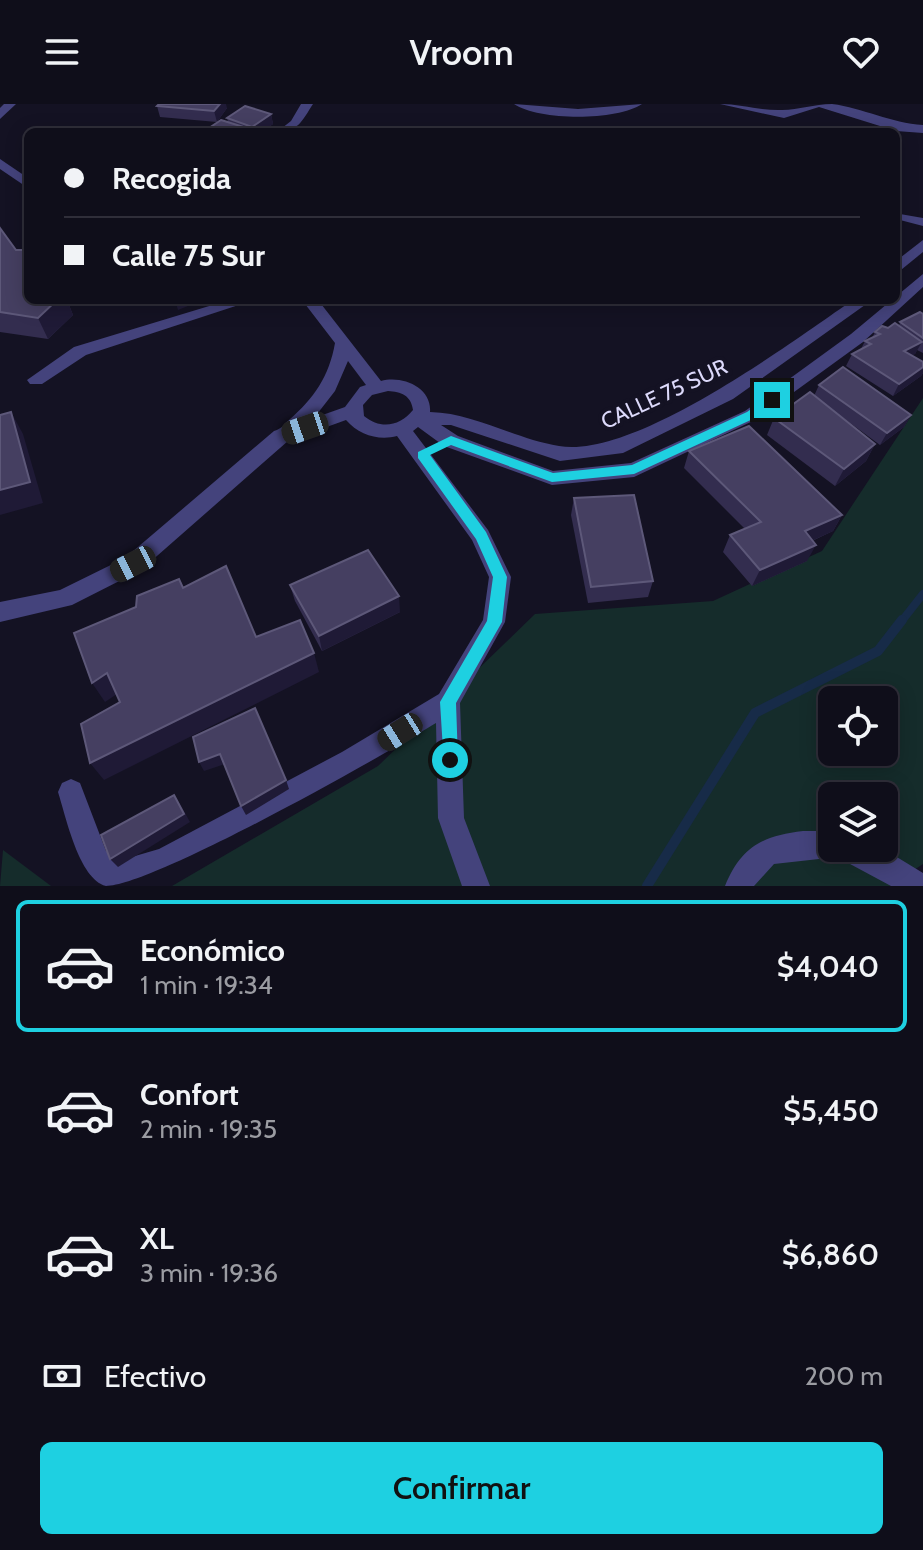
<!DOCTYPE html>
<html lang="es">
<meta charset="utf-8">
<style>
:root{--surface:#0f0e1a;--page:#181723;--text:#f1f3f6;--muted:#9b9ca2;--line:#2f2e39;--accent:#1ed0e1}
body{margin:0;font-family:Cabin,sans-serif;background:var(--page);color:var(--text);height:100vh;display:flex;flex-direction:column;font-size:30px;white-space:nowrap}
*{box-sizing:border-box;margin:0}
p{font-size:26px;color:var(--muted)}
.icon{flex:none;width:44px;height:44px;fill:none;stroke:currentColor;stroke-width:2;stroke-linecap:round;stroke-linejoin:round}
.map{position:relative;height:782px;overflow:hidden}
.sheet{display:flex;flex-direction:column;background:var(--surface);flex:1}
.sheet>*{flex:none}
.hud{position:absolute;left:24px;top:24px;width:876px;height:176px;border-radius:12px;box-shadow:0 4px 20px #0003,0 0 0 2px var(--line);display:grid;align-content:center;height:176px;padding:0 40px;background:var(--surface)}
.buttons{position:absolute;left:818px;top:582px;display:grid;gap:16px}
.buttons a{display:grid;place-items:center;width:80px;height:80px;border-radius:12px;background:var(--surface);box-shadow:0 4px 20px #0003,0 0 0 2px var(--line);font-size:40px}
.end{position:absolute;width:36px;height:36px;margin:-18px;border:10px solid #1ed0e1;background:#111;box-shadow:0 0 0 4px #111}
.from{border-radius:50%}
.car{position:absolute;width:24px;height:48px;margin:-24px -12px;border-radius:10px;box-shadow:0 0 6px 2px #0007;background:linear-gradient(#222 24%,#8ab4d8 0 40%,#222 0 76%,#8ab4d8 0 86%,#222 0)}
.hud b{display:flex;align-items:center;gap:28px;height:76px;font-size:30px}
.hud b+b{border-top:2px solid var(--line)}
.hud i{width:20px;height:20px;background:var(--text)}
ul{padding:14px 0 0;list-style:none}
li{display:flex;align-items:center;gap:24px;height:132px;margin:0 16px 12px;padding:0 24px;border:4px solid transparent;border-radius:12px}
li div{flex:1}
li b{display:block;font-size:30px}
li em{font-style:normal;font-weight:600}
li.active{border-color:var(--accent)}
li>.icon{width:72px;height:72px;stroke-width:1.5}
.pay{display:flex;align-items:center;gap:20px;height:88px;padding:0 40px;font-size:30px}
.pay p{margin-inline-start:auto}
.action{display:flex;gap:16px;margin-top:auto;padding:16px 40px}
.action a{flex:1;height:92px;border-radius:12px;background:var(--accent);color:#111;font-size:32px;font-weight:600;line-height:92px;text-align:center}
header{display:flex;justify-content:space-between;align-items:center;height:104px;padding:0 40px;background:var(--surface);font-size:36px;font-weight:600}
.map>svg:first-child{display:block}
</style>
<header><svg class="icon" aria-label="menu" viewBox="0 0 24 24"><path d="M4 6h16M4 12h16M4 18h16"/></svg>Vroom<svg class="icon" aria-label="heart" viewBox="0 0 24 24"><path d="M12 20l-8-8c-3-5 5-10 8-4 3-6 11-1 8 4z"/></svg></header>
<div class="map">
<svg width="923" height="782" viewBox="0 0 923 782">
<rect width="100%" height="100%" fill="#141223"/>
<g fill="#152c2b" fill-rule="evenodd">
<path d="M923 294V760L890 782H172L378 662 535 510 713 497 822 447ZM832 596H884V648H832ZM832 692H884V744H832Z"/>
<polygon points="3,746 51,782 0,782"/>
</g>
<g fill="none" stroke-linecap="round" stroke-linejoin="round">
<polyline stroke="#172b48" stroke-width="8" points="901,518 923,490"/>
<polyline stroke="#172b48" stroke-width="10" points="647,782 755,609 878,547 902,516"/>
<g fill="#44437c" fill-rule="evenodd">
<polygon points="4,0 16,0 0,15 0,4"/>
<path d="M301 0H313C302 17 298 28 277 28L291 17Z"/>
<path d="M514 0 578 5 642 0C617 17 539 17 514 0Z"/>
<path d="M720 0C741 0 762 7 782 6 799 6 814 0 832 0 863 4 891 19 923 21V29L896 27 819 3 784 14Z"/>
<polygon points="0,55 28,74 28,84 0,65"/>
<polygon points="900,110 923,114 923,122 900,116"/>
<polygon points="923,136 923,148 896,170 896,157"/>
<path d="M923 170V183L863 238 757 315 634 373 552 381 444 342 418 323 413 327 488 426 511 473 505 518 460 599 464 714 490 782H462L438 714 436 619C386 650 153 782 106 782 79 775 66 713 58 688L62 679 71 675 80 679 106 747 118 757 159 745 342 648 439 590 483 516 489 473 472 436 397 332C379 337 359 331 346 316L288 337 141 466 72 501 0 518V498L60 486 125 454 274 327C283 324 282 322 289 316 314 294 329 273 335 239L302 196H318L381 277C403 271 432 284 430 308 475 309 514 335 559 342 635 355 790 239 853 196H872L733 295 623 349 560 357 451 321H441L458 332 553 367 631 359 745 307 851 230ZM348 257 366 281 360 283 345 303 314 314 335 287ZM388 287C401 288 411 291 413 306 400 322 381 326 364 312L363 301 372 291Z"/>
<polygon points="229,196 254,196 86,251 42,280 30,280 27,276 74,243"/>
<path d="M803 727H832V744H882L923 769V782H891L837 753 774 760 754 782H725C741 743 762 732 803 727Z"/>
</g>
</g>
<g fill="#332d4f">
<polygon points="157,2 227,4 217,18 160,13"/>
<polygon points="271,10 273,20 262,28 203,28 228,18 227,14"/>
<polygon points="0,124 28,196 67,196 73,211 48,235 0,228"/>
<polygon points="923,210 923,249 917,246 915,250 912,251 923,258 923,269 921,272 893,292 846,262 852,250 861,245 865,237 872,234 875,228 899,222 900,218"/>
<polygon points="819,281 911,311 904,323 880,341 838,310 875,340 866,357 835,382 767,331 774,314 814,292"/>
<polygon points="689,347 842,411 833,427 812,437 807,457 752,482 723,448 730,431 745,425 684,364"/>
<polygon points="574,394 653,477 648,493 588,499 571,411"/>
<polygon points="290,481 400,508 322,547 295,497"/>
</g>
<g fill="#1f1a36">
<polygon points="220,0 226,0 227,4 217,18 214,7"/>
<polygon points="271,10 273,20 262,28 253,28 252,23"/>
<polygon points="57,196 67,196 73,211 48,235 38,214"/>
<polygon points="175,196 203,196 178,206"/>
<polygon points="922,238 915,250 898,259 904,247"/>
<polygon points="923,263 923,269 921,272 893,292 899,280"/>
<polygon points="11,308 23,330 43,399 0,411 0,386"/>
<polygon points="911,311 904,323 880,341 887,329"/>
<polygon points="875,340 866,357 835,382 844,365"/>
<polygon points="842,411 833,427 796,444 805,427"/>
<polygon points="816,441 807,457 752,482 760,466"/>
<polygon points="399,492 400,508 322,547 319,532"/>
<polygon points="314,549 319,568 104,676 90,659"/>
<polygon points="107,569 120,588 105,598 92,579"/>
<polygon points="220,650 225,660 204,667 199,658"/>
<polygon points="286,676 289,685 246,711 241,702"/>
<polygon points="174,691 180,700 190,718 118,763 110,755"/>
</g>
<g fill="#453f61" stroke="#5d5879" stroke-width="2">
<polygon points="159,0 220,0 214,7 157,2"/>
<polygon points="245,2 271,10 252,23 227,14"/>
<polygon points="221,16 247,24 240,28 203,28"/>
<polygon points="0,124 16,146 28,146 28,196 57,196 38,214 0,208"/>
<polygon points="920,208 923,210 923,234 900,218"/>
<polygon points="895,219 922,238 904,247 923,258 923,263 899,280 852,250 871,240 865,237 880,230 875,228 882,222 888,224"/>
<polygon points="843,263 911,311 887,329 819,281"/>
<polygon points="810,288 875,340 844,365 774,314"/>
<polygon points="11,308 30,378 0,386 0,311"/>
<polygon points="749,322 842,411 805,427 816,441 760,466 730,431 761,418 689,347"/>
<polygon points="634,391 653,477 591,483 574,394"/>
<polygon points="368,446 399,492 319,532 290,481"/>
<polygon points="226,462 256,533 300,516 314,549 90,659 81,620 120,598 107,569 92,579 74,529 136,503 137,492 179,475 183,484"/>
<polygon points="255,604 286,676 241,702 220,650 199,658 193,633"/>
<polygon points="174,691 184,710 110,755 101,731"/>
</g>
<polygon fill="#1ed0e1" points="768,293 778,296 755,314 634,370 552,378 451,341 430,351 486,428 507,473 502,518 456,599 458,656 456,662 444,662 440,598 487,517 493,473 476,435 418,354 418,348 451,332 553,369 632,361 747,308"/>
<g text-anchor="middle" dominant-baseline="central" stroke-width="8" stroke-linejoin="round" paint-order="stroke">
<g font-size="22" fill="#dcd9fa" stroke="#141223">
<text transform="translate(664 290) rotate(-25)">CALLE 75 SUR</text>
</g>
</g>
</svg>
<div class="buttons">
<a><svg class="icon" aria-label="locate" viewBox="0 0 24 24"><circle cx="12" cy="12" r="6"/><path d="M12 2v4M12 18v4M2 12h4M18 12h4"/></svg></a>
<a><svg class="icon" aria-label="layers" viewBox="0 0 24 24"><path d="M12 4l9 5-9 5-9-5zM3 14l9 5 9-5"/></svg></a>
</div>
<i class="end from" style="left:450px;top:656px"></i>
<i class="end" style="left:772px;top:296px"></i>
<i class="car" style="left:305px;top:324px;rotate:251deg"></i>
<i class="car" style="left:133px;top:460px;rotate:243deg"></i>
<i class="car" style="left:400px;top:628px;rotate:238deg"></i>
<div class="hud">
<b><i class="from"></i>Recogida</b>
<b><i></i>Calle 75 Sur</b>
</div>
</div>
<section class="sheet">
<ul>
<li class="active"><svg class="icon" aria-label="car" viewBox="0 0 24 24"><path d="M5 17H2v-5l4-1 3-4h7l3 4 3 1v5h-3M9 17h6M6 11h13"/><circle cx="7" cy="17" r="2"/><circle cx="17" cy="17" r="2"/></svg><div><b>Económico</b><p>1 min · 19:34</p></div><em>$4,040</em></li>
<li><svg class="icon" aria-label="car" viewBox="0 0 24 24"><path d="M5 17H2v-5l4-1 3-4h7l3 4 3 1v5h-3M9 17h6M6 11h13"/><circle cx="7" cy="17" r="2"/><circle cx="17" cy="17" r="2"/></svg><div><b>Confort</b><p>2 min · 19:35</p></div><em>$5,450</em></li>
<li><svg class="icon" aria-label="car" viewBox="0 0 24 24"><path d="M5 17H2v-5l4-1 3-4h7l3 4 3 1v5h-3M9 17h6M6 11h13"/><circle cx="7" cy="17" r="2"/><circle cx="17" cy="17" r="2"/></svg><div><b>XL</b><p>3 min · 19:36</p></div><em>$6,860</em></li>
</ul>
<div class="pay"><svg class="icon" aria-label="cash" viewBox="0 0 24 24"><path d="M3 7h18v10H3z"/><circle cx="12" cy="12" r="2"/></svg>Efectivo<p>200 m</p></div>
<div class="action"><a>Confirmar</a></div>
</section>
